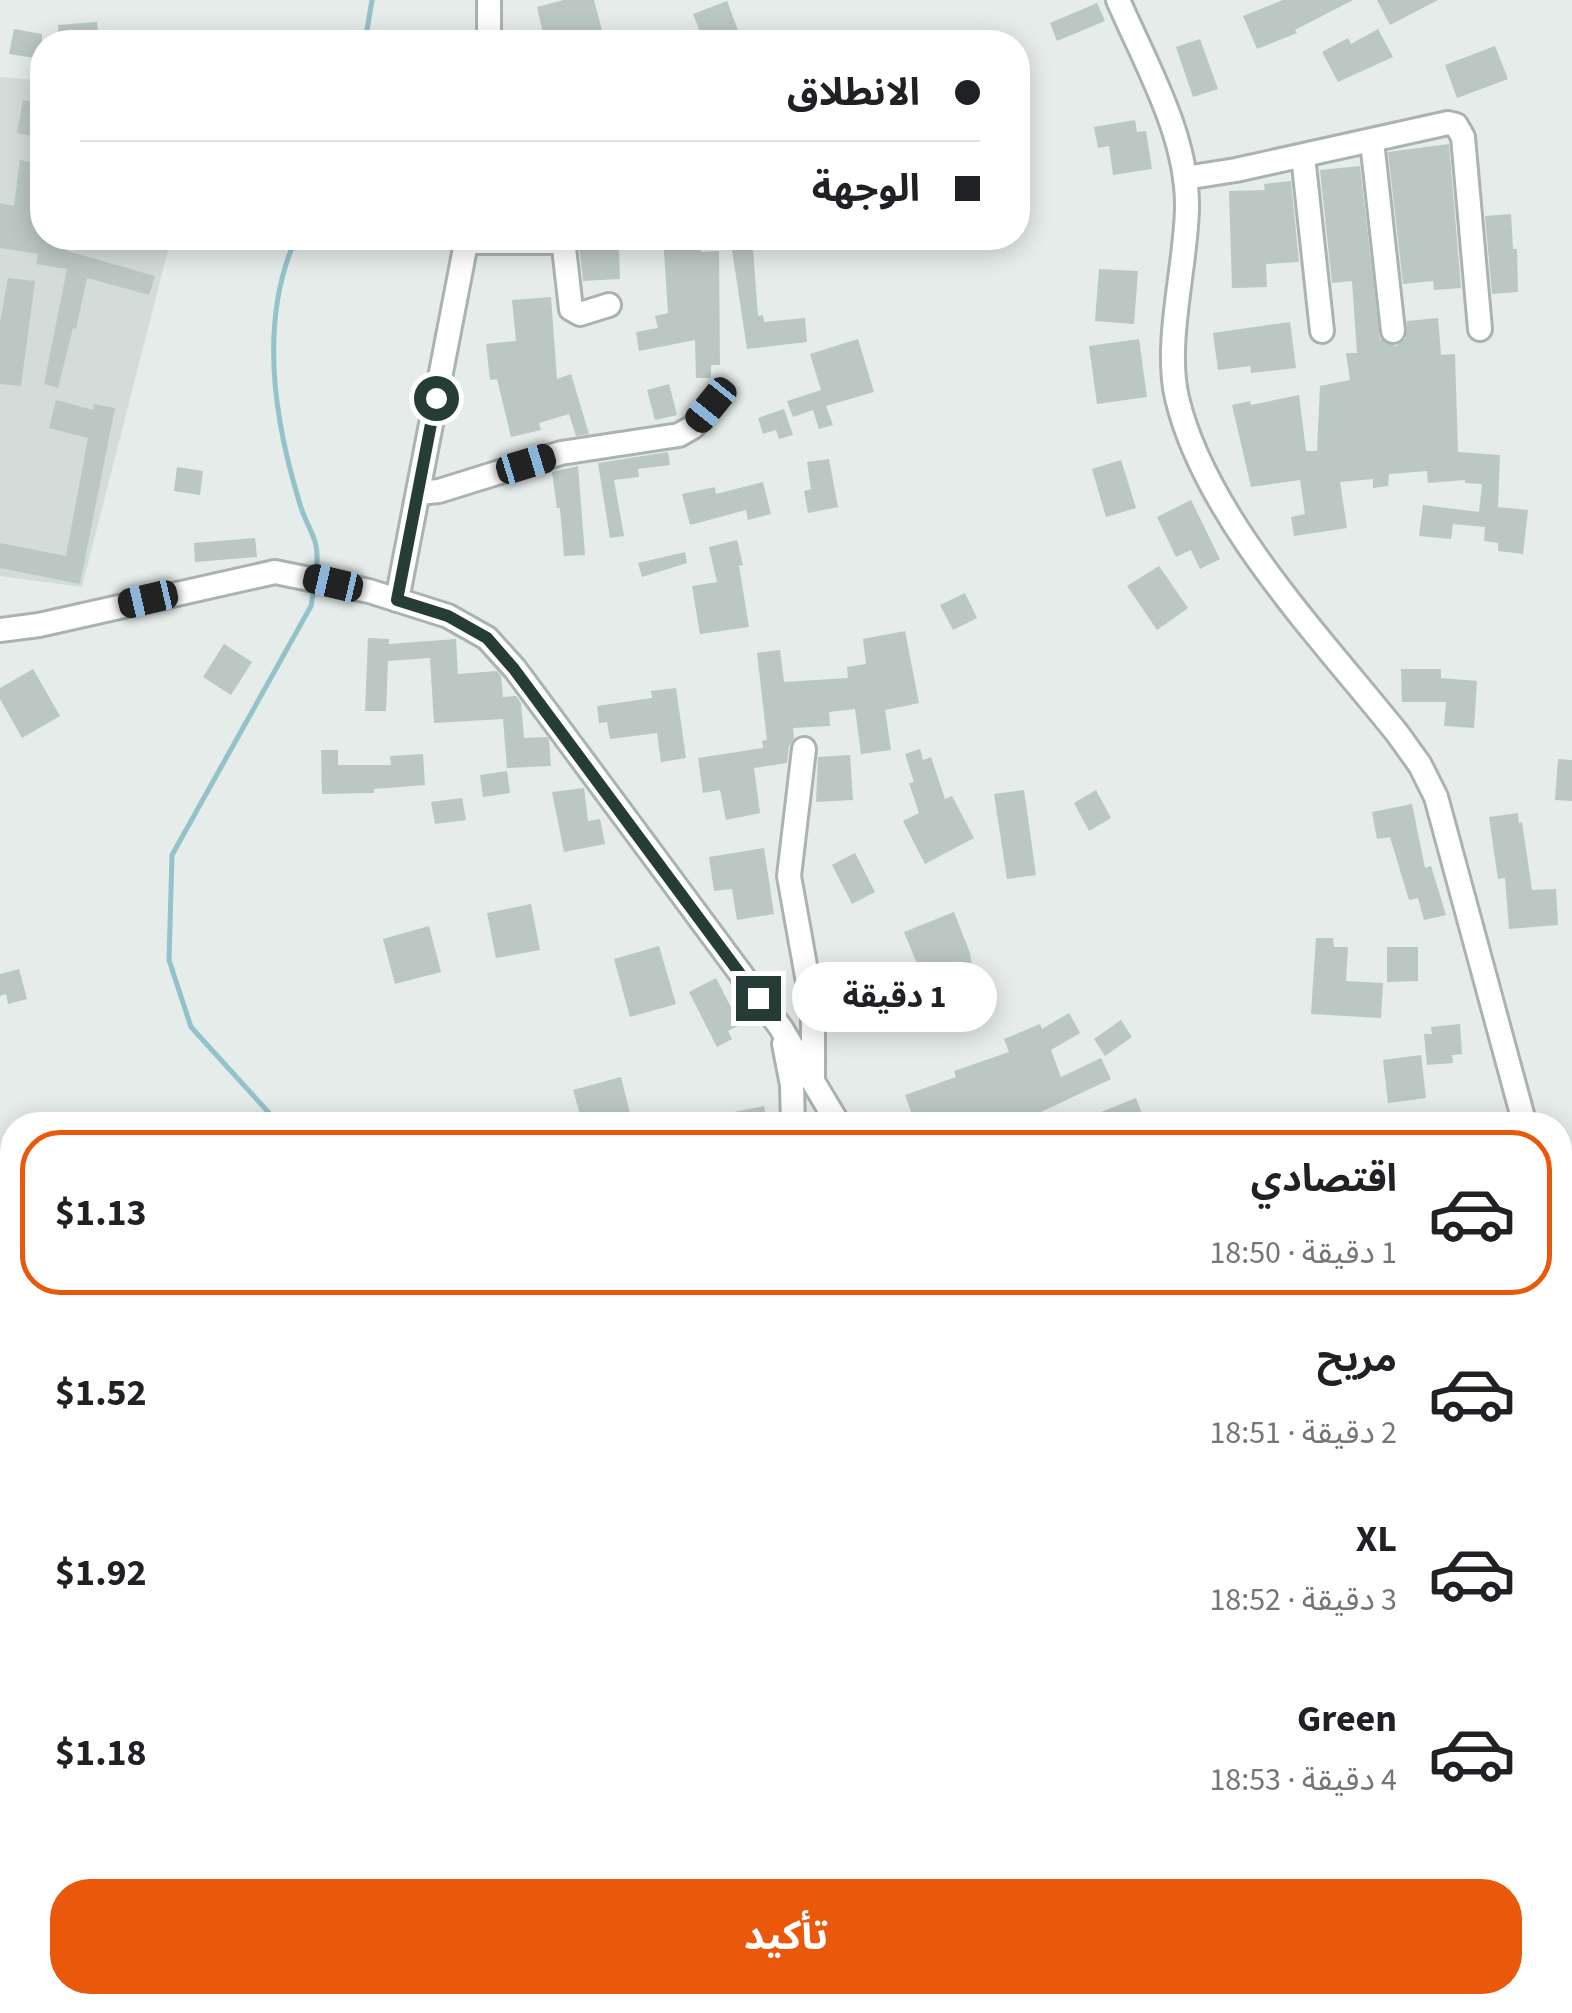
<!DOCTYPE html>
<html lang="ar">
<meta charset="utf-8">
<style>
:root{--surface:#fff;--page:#f2f2f2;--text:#202124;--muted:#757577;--line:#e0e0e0;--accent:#ea580c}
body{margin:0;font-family:"Source Sans 3","Noto Sans Arabic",sans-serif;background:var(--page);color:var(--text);direction:rtl;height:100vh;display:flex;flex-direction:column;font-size:38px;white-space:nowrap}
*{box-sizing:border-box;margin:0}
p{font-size:32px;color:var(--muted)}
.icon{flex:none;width:55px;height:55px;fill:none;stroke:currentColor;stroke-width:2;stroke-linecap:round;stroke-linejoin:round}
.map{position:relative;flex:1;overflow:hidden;direction:ltr}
.details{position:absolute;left:0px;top:1112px;width:1572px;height:902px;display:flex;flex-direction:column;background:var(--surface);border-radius:40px 40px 0 0;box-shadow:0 5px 25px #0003;direction:rtl}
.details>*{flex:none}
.banner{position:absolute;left:30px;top:30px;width:1000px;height:220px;border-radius:40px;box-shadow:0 5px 25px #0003;direction:rtl;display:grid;align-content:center;height:220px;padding:0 50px;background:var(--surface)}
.end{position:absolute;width:45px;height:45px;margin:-22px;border:12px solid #263c37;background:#fff;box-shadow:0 0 0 5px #fff}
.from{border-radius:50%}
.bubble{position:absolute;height:70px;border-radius:35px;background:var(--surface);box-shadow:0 5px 25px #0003;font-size:32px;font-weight:700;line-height:70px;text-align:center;direction:rtl}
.car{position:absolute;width:30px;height:60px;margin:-30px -15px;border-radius:12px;box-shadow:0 0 8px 2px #0007;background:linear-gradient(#222 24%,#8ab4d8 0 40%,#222 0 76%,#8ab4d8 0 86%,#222 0)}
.banner b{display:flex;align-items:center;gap:35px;height:95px;font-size:38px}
.banner b+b{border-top:2px solid var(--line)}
.banner i{width:25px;height:25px;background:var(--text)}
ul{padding:18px 0 0;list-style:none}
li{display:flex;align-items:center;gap:30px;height:165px;margin:0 20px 15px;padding:0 30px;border:5px solid transparent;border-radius:40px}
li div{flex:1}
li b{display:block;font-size:38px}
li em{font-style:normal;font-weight:700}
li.active{border-color:var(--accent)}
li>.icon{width:90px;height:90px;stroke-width:1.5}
.button{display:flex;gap:20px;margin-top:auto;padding:20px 50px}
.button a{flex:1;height:115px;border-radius:40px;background:var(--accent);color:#fff;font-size:40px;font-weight:700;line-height:115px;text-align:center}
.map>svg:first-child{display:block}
</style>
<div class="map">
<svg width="1572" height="2013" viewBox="0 0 1572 2013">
<rect width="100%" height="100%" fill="#e5ece9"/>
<polygon fill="#d3dcd8" points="0,77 42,81 42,238 171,238 82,587 0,576"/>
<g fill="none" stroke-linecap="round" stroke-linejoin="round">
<g stroke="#93c2cb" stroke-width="5">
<polyline points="365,42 372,0"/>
<path d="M296 238C259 320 273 416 299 501 308 534 321 535 316 573"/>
<polyline points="280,1125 191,1027 169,960 172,855 311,606 314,589"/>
<polyline points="700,2002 714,2013"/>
</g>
</g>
<g fill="#bac7c2">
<polygon points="564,0 594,0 604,38 584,42 545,42 537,7"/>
<polygon points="1283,0 1353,0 1295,30 1297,33 1257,49 1243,16"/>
<polygon points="1377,0 1438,0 1390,25"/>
<polygon points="727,1 740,36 722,42 704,42 693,14"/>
<polygon points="1097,3 1105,21 1057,41 1050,23"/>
<polygon points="97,22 99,42 59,42 58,25"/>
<polygon points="14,29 42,34 42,59 9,54"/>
<polygon points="1378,29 1393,57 1338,82 1322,52 1348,38 1351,44"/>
<polygon points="1200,39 1218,89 1193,97 1176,47"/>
<polygon points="1495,46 1508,79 1457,98 1445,65"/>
<polygon points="23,100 42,104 42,138 17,133"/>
<polygon points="1135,120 1137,132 1146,131 1152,169 1113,175 1109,146 1098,148 1094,127"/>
<polygon points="1449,144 1461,288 1434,290 1433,281 1403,284 1388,152"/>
<polygon points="20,160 42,164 42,238 70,238 67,251 155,276 149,295 87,278 76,329 73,328 58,388 44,384 67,269 36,264 38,254 0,248 0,203 14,206"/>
<polygon points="1360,166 1380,339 1396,346 1406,338 1407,321 1438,318 1441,355 1455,354 1458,452 1500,455 1498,507 1528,510 1523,554 1498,551 1498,543 1484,541 1485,527 1453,524 1451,539 1419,536 1423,505 1479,512 1482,484 1465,483 1465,480 1428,483 1427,471 1389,474 1388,486 1373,488 1373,479 1340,482 1347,528 1294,536 1291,517 1305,514 1300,480 1251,487 1232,405 1250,401 1251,405 1299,395 1306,451 1317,451 1320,386 1350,380 1346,353 1357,353 1352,281 1332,283 1320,170"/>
<polygon points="1291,181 1299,262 1266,264 1267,287 1232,288 1229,191 1265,190 1264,184"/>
<polygon points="1511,214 1513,249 1517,249 1518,292 1492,294 1485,216"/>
<polygon points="578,238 648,238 649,239 619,250 620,279 583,281"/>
<polygon points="663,238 699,238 701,252 719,251 720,365 711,365 711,378 696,378 695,340 639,351 636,332 658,328 655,316 668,313"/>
<polygon points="753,249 758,316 763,315 764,322 805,318 807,342 747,349 732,250"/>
<polygon points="1099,269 1138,271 1134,324 1095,321"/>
<polygon points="8,278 35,281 21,386 0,384 0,323"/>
<polygon points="551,297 557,379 571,374 589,434 576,436 569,414 539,423 541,430 511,437 497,379 490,380 486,344 516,341 512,300"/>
<polygon points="1290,322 1296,368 1251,373 1250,366 1218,370 1213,333"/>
<polygon points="858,339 874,392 826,406 833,425 819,429 813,410 793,417 787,401 821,390 810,354"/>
<polygon points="1139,339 1147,397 1097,404 1089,346"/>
<polygon points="669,384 677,415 655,420 647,390"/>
<polygon points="56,400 93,410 94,404 115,408 80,584 0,568 0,543 66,556 88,438 49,428"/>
<polygon points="784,409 793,435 779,439 776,430 763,434 758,418"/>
<polygon points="668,452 670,465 638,469 639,477 614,480 624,536 610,538 598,463"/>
<polygon points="829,459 838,507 808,513 804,491 811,489 807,462"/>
<polygon points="1121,460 1136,508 1106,517 1092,469"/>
<polygon points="578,466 585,555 564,556 560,508 557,508 552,472"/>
<polygon points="177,467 203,471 200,495 174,491"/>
<polygon points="763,482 771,514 748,520 746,510 690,525 682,494 715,487 716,494"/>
<polygon points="1191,500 1220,559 1200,569 1191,550 1176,557 1157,517"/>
<polygon points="255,538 257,557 195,562 194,543"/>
<polygon points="737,540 743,565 739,566 749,627 700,634 692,586 717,582 709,547"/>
<polygon points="685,552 687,563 642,577 638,563"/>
<polygon points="1159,566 1188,608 1157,630 1127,586"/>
<polygon points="965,593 977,618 953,630 940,605"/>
<polygon points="905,631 919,703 885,710 891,750 861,754 855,709 829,712 830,726 793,728 794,738 789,746 787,763 754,768 760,813 726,820 720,790 703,793 698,758 763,748 762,741 767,740 757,653 780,650 784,682 848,678 847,667 866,664 863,639"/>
<polygon points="368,638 389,639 389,644 456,639 458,674 497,671 501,676 503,697 516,696 521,703 524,738 547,737 549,740 551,766 507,768 503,719 434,723 430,658 388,661 386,711 365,711"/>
<polygon points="224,644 252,662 231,695 203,677"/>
<polygon points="33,669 60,716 22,738 0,699 0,688"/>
<polygon points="1401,669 1441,669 1441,678 1477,681 1474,728 1444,726 1446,702 1402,702"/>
<polygon points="676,688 686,758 661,762 657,733 610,739 607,722 599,723 597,706 652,698 651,691"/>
<polygon points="920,749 923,760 931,757 945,799 952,796 974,838 925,864 903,821 919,813 909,783 914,782 905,754"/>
<polygon points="321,750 338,750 338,765 391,765 390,756 423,754 425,785 374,789 374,793 322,794"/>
<polygon points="850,755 853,800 816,802 818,757"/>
<polygon points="1558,759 1572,760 1572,801 1555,800"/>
<polygon points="507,771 510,793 483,797 480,775"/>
<polygon points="584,788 588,821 600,819 605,844 564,852 552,792"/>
<polygon points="1024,790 1036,875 1007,879 994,794"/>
<polygon points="1096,790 1111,818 1089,831 1074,803"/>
<polygon points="462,798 466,820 435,824 431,802"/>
<polygon points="1412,804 1425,868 1431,866 1446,915 1424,920 1418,898 1409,900 1390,837 1377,839 1372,812"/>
<polygon points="1518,813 1519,823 1522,822 1532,890 1556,889 1558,925 1509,929 1505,878 1498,879 1489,817"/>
<polygon points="764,848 774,914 737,920 732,889 714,891 709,857"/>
<polygon points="855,853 875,892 852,904 832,865"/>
<polygon points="531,904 540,950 496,958 487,913"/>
<polygon points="954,912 970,953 978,1000 946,969 923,978 904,932"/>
<polygon points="429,926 441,972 395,984 383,939"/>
<polygon points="1316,938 1333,938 1334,947 1348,947 1346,981 1383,983 1381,1018 1311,1014"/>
<polygon points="659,946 676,1004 630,1017 614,959"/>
<polygon points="1387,947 1418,947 1418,981 1387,982"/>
<polygon points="19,969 27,999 8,1004 6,994 0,996 0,974"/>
<polygon points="716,978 740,1025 728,1031 732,1039 717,1047 689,992"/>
<polygon points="1069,1013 1080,1033 1051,1050 1061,1077 1101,1058 1111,1079 1024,1120 1005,1125 916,1125 905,1095 956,1077 954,1071 1009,1052 1004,1039 1040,1024 1042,1029"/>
<polygon points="1121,1020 1132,1037 1105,1056 1094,1039"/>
<polygon points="1460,1024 1462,1054 1452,1055 1453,1063 1427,1065 1424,1034 1432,1034 1431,1027"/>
<polygon points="1421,1055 1426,1098 1388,1103 1383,1060"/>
<polygon points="621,1077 632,1121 618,1125 583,1125 573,1090"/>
<polygon points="1136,1098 1144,1119 1129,1125 1082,1125 1101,1112"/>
<polygon points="764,1106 767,1125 704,1125 704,1118"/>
</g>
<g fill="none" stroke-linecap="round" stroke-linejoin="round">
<g stroke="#a8b4b0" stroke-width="28">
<g id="minor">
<path d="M1118 0C1146 65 1188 136 1187 208 1186 266 1164 343 1177 398 1205 517 1321 638 1397 733L1420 765 1436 797 1525 1125"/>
<polyline points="489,42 489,0"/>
<polyline points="1372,141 1393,331"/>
<polyline points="1303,156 1322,331"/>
<polyline points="1185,178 1236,170 1448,123 1456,125 1463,137 1480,329"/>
<polyline points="466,242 560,242 564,248 571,309 580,314 609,305"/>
<polyline points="418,493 439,491 561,453 679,435 693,427 711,405"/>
<polyline points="397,600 467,238"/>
<polyline points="0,630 39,625 275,572 369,591 448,616 487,638 515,669 781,1028 839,1125"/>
<polyline points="804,749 789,876 813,1010 813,1078"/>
<polyline points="784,1044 792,1085 793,1125"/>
<polyline points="0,1217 12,1245"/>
<polyline points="1560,1260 1572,1293"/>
<polyline points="0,1398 12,1392"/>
<polyline points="1560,1813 1572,1810"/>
<polyline points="340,2002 346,2013"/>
<polyline points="542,2002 545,2013"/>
<polyline points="1206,2002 1210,2013"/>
</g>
</g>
<use href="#minor" stroke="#fff" stroke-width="22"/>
</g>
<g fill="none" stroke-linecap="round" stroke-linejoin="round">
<polyline stroke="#263c37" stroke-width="12" points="436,398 397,600 448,616 487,638 514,669 758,998"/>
</g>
</svg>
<i class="end from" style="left:436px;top:398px"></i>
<i class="end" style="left:758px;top:998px"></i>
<div class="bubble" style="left:792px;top:962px;width:205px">1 دقيقة</div>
<i class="car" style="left:711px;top:405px;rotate:219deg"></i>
<i class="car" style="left:526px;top:464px;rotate:73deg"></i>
<i class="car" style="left:333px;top:583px;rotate:283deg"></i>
<i class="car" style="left:148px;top:599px;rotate:257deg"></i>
<div class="banner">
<b><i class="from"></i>الانطلاق</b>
<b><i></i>الوجهة</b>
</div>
<section class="details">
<ul>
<li class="active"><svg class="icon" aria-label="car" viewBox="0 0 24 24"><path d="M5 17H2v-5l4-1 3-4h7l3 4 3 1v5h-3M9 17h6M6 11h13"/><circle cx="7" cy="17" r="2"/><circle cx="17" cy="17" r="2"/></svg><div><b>اقتصادي</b><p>1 دقيقة · 18:50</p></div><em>$1.13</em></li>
<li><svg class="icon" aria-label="car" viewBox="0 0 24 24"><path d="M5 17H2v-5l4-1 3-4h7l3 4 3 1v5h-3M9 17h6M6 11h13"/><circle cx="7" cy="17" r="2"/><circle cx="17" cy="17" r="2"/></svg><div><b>مريح</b><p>2 دقيقة · 18:51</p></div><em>$1.52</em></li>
<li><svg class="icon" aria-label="car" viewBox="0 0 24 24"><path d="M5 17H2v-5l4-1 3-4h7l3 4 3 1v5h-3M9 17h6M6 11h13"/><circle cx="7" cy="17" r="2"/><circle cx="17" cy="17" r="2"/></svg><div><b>XL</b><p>3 دقيقة · 18:52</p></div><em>$1.92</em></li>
<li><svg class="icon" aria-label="car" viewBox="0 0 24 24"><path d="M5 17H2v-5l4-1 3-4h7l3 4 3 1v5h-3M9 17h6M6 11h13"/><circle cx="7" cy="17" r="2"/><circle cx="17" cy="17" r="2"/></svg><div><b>Green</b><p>4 دقيقة · 18:53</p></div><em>$1.18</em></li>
</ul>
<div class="button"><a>تأكيد</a></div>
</section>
</div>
